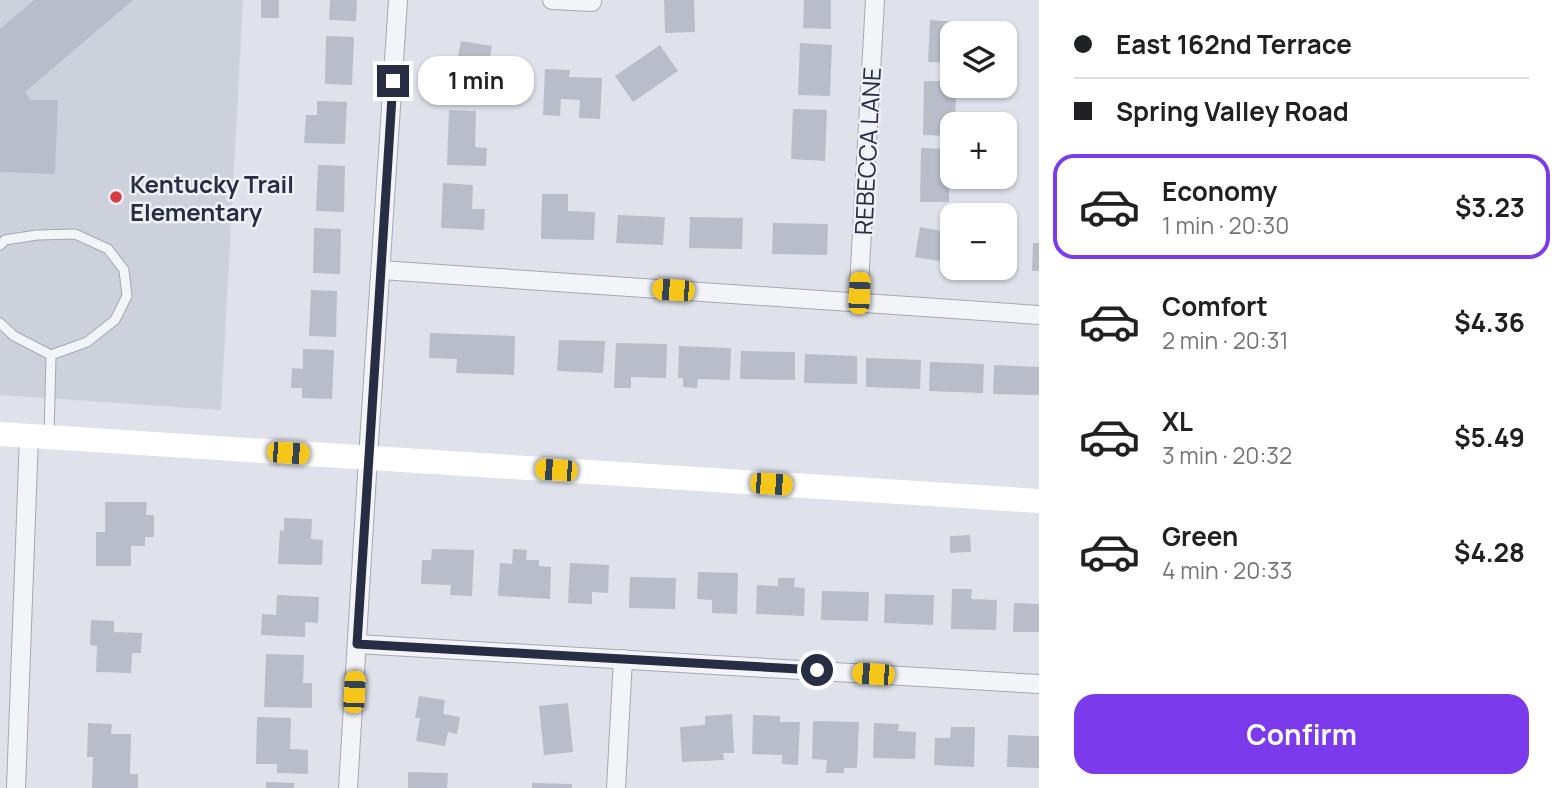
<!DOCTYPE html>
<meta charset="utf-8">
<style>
:root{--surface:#fff;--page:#f6f6f6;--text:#202124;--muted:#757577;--line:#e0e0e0;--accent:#7c3aed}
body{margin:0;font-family:Manrope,sans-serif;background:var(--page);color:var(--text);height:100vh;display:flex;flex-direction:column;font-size:26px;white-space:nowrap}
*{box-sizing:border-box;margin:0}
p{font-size:23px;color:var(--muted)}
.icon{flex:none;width:38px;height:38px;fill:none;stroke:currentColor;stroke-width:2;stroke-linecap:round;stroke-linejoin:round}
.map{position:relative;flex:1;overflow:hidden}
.details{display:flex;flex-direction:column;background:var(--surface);width:525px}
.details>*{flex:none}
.top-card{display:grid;align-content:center;height:154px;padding:0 35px;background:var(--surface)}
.buttons{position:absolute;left:940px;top:21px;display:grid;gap:14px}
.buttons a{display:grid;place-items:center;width:77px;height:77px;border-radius:14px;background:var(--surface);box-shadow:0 2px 5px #0004;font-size:35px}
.end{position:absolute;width:32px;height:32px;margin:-16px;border:9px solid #272d42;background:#fff;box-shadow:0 0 0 4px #fff}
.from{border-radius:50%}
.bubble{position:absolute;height:49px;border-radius:21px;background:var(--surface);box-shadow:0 2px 5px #0004;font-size:23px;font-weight:700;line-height:49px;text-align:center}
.car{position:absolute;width:21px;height:42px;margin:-21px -10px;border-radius:9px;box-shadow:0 0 5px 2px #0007;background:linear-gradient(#f5c518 24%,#345 0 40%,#f5c518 0 76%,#345 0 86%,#f5c518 0)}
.top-card b{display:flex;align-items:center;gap:24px;height:66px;font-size:26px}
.top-card b+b{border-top:2px solid var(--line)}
.top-card i{width:18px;height:18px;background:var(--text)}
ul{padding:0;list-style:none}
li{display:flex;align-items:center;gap:21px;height:105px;margin:0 14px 10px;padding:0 21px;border:4px solid transparent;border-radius:21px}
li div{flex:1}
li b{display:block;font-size:26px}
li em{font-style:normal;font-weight:700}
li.current{border-color:var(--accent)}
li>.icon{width:63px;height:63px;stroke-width:1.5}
.primary-button{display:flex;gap:14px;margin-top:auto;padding:14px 35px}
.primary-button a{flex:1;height:80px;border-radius:21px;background:var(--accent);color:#fff;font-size:28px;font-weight:700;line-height:80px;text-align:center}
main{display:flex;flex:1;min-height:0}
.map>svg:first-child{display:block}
</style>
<main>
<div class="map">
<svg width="1039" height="788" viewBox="0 0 1039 788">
<rect width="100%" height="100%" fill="#dfe2ea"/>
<polygon fill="#cdd1dc" points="0,0 243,0 221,410 0,395"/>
<g fill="#b9bdca">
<polygon points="34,0 133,0 25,92 31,100 58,100 55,174 0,172 0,29"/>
<rect x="261" y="0" width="18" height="18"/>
<polygon points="330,0 357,0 356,21 329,20"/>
<polygon points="664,0 694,0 695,32 665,33"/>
<polygon points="804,0 831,0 831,29 803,28"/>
<polygon points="930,20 958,22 957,33 952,33 952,63 928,62"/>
<polygon points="326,36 354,37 352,85 325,84"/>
<polygon points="461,41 492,46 483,94 452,88"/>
<polygon points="800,43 832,45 830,96 798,95"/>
<polygon points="660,45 678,71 633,102 615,76"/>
<polygon points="545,69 570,70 569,77 602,78 600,119 579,118 580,100 561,99 560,116 543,115"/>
<polygon points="924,81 952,81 952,86 956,86 955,124 952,124 952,136 923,135"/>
<polygon points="317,101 347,102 345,144 304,143 306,115 317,115"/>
<polygon points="793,109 827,110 825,161 791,159"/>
<polygon points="449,110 476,111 475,147 487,148 486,166 447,165"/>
<polygon points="921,148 950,149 949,202 920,202"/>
<polygon points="318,165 345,166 344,212 316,211"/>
<polygon points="443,183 473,185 472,209 485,209 484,230 441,228"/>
<polygon points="542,194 568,194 568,211 595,212 594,240 541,239"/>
<polygon points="618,215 665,217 663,245 616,243"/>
<polygon points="690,217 743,218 742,249 689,248"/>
<polygon points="773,223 828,224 827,255 772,254"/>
<polygon points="920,227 952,233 952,263 915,257"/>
<polygon points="314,228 341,229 340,274 313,273"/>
<polygon points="1033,243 1039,243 1039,271 1032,271"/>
<polygon points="311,290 337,291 336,337 309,336"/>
<polygon points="430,333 515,336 514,375 456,373 457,359 429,358"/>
<polygon points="559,340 605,341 603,373 557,371"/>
<polygon points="616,343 667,344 666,378 631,377 631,388 614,388"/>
<polygon points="679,346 731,348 730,380 698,379 697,388 683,387 683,378 678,378"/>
<polygon points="303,349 334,350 332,399 302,398 302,388 291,388 292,368 303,369"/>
<polygon points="741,351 795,352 795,380 740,379"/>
<polygon points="805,354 857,356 857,384 804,383"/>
<polygon points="866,358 921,360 920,389 866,387"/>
<polygon points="930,362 984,364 983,393 929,391"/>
<polygon points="994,365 1039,367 1039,395 993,394"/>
<polygon points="105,502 147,502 146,515 154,515 154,537 145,537 145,546 131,546 131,566 96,566 96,532 105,532"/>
<polygon points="284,518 312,519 311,539 323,540 322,565 278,564 280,530 284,531"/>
<polygon points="970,535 971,552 950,553 950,536"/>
<polygon points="432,549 474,550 472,596 450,595 451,585 421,584 422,560 431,560"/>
<polygon points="513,549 527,550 526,560 539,560 539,566 551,567 550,599 498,596 500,563 512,564"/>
<polygon points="570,563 609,565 608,593 592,592 592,604 568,603"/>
<polygon points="698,572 738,573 737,614 712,613 712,600 697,599"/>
<polygon points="630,577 676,578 675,609 629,608"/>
<polygon points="778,578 795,578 794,587 805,588 804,616 756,614 757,585 778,586"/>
<polygon points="952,589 972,589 971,599 997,600 996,630 951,629"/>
<polygon points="822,591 869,592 868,621 821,620"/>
<polygon points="885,594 934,595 933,625 884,623"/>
<polygon points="277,595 319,597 318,623 305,622 305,637 261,635 262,614 276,615"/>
<polygon points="1014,603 1039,604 1039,632 1013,632"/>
<polygon points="91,620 114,621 114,632 142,633 141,653 132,653 131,673 96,672 97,646 90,645"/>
<polygon points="266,654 304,655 303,683 312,683 312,708 264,707"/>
<polygon points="419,696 445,700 443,714 460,717 457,734 448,732 445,746 416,741 420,718 415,718"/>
<polygon points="568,703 573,752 544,755 539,706"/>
<polygon points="732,714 734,753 723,753 724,760 682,762 680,727 705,725 705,716"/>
<polygon points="753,715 780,716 780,722 800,722 798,765 782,764 782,755 752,754"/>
<polygon points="257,717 291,718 290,749 308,750 308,774 277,773 277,764 256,764"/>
<polygon points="813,721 859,722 857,768 844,768 844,773 826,773 827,760 812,759"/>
<polygon points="88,723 112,724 111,734 131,734 130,774 138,774 138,788 92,788 93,757 87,757"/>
<polygon points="874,723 899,724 898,731 916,732 915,759 873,758"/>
<polygon points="951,727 975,727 974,767 934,765 935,738 950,738"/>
<polygon points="1008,735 1039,736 1039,768 1007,767"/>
<polygon points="408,772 448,773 447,788 408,788"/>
<polygon points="266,782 294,783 294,788 266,788"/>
<polygon points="532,783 572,784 572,788 532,788"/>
</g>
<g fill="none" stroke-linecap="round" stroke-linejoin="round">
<g stroke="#a4a8b4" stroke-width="11">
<g id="lane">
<polyline points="0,245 5,240 37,235 75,234 108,249 124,270 127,296 115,320 87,342 51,355 14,336 0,323"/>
<polyline points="49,436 51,355"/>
</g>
</g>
<g stroke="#a4a8b4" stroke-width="20">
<g id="street">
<polyline points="552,0 592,2"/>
<polyline points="381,270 1039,315"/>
<polyline points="858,303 875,0"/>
<polyline points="357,644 1039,684"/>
<polyline points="16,788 29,436"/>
<polyline points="348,788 368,458 398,0"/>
<polyline points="616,788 623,659"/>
</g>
</g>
<use href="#lane" stroke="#f2f4f8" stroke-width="9"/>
<use href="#street" stroke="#f2f4f8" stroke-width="18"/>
<polyline stroke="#fff" stroke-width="24" points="0,434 1039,501"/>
</g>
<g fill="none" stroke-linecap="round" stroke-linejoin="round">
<polyline stroke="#272d42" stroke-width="9" points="393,81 357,644 817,670"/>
</g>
<circle fill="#d73b3f" stroke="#eff1f7" stroke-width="2.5" cx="116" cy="197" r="7"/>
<g text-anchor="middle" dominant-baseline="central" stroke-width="5" stroke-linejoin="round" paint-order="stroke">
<g font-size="24" fill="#272d42" stroke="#eff1f7">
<text transform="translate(867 151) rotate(-87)">REBECCA LANE</text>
</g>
<g font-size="24" font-weight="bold" fill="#272d42" stroke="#eff1f7" text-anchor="start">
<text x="130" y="183">Kentucky Trail<tspan x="130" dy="28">Elementary</tspan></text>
</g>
</g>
</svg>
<div class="buttons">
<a><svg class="icon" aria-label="layers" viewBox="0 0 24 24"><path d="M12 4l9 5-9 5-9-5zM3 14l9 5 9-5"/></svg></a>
<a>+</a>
<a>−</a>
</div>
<i class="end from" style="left:817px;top:670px"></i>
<i class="end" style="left:393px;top:81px"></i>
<div class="bubble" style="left:418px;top:56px;width:116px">1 min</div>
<i class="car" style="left:673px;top:290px;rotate:274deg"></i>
<i class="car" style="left:859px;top:293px;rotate:3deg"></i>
<i class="car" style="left:288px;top:453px;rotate:94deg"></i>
<i class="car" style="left:556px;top:470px;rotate:274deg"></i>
<i class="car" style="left:771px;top:484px;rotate:94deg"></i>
<i class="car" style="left:873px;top:674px;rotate:274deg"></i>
<i class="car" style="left:354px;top:692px;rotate:3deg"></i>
</div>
<section class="details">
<div class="top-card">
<b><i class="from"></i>East 162nd Terrace</b>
<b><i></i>Spring Valley Road</b>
</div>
<ul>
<li class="current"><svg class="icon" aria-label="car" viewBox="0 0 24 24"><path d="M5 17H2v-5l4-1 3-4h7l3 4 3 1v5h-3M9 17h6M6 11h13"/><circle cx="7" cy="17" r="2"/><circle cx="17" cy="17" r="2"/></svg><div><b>Economy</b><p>1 min · 20:30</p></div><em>$3.23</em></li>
<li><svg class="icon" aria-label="car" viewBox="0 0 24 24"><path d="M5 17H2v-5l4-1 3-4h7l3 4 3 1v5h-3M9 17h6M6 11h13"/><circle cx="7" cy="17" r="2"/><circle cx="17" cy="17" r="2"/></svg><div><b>Comfort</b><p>2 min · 20:31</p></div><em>$4.36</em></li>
<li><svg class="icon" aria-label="car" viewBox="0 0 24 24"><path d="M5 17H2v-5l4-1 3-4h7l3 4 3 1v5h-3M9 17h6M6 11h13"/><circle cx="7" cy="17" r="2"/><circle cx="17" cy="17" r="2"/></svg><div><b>XL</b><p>3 min · 20:32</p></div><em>$5.49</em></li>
<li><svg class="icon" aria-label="car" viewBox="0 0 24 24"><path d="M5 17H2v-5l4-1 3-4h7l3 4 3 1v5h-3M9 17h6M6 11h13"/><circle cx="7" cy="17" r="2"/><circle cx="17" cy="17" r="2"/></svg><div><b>Green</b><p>4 min · 20:33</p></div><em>$4.28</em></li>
</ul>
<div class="primary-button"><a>Confirm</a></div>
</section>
</main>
